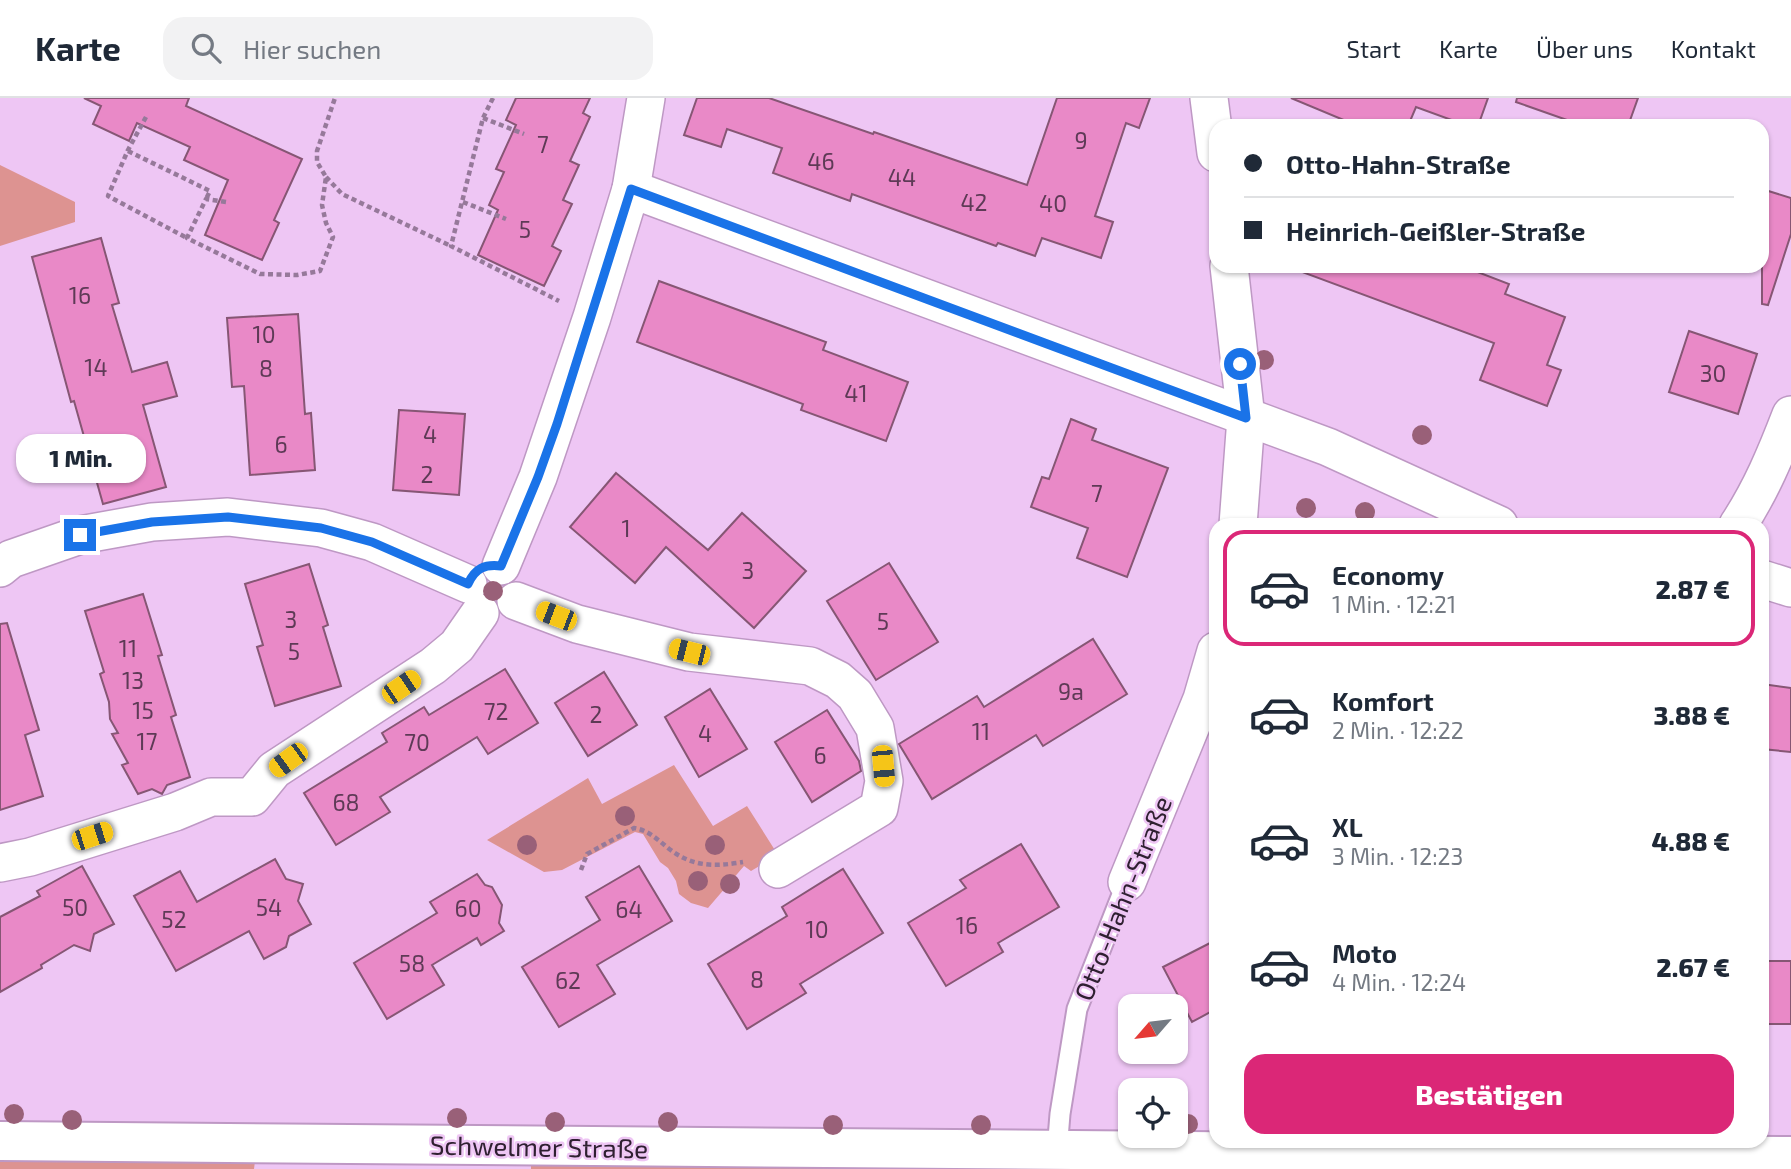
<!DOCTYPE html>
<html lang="de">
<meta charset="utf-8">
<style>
:root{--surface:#fff;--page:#f2f2f3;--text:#1f2937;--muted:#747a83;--line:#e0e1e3;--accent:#db2777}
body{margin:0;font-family:"Exo 2",sans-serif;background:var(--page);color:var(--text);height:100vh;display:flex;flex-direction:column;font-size:26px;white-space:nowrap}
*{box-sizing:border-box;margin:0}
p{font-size:23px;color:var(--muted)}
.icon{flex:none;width:38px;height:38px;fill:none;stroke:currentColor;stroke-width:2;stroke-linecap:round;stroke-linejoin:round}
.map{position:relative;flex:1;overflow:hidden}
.side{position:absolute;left:1209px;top:420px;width:560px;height:630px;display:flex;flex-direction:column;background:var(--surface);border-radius:21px;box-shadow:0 2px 5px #0004}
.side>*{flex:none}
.top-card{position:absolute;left:1209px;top:21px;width:560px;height:154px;border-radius:21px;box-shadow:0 2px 5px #0004;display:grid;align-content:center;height:154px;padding:0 35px;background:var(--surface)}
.needle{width:46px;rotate:242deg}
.controls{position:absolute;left:1118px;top:896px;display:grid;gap:14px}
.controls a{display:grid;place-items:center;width:70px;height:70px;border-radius:14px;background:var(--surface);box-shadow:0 2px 5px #0004;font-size:35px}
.end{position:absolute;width:32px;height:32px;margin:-16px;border:9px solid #1a73e8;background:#fff;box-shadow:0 0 0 4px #fff}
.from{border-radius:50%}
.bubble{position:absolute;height:49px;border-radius:21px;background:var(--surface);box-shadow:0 2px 5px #0004;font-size:23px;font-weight:800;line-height:49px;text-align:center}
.car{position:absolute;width:21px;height:42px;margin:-21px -10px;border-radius:9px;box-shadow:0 0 5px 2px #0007;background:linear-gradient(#f5c518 24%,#345 0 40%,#f5c518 0 76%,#345 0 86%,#f5c518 0)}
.top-card b{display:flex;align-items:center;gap:24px;height:66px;font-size:26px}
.top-card b+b{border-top:2px solid var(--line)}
.top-card i{width:18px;height:18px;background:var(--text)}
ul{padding:12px 0 0;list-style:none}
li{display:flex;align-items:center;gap:21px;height:116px;margin:0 14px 10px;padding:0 21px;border:4px solid transparent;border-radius:21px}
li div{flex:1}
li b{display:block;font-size:26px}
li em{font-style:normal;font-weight:800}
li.current{border-color:var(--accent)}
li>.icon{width:63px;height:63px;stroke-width:1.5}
.cta{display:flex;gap:14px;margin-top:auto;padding:14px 35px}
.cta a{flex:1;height:80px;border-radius:21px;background:var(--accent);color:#fff;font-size:28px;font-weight:800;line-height:80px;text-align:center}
header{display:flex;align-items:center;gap:42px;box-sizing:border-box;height:98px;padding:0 35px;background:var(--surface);border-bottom:2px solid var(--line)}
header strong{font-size:33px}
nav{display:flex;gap:38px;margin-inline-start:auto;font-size:24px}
.search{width:490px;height:63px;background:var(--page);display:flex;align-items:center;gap:18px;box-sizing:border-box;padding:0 24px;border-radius:21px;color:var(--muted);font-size:26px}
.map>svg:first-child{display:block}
</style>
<header>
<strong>Karte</strong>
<div class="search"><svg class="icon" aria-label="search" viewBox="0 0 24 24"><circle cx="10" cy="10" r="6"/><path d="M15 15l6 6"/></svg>Hier suchen</div>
<nav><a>Start</a><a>Karte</a><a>Über uns</a><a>Kontakt</a></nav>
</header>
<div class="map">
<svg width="1791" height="1071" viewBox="0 0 1791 1071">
<rect width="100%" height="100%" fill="#eec6f4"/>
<g fill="#dd9391">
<polygon points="0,67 75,104 75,124 0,148"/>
<polygon points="674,667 713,728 747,708 778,757 751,773 744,768 708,810 691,805 679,796 676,783 668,770 660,764 643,736 635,734 562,772 544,774 487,742 588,680 602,706"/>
<polygon points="0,1058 255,1063 254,1071 0,1071"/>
<polygon points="531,1065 953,1071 531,1071"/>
</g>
<g fill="#e989c7" stroke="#865674" stroke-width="2">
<polygon points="84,0 189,0 186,8 302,61 274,122 279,125 262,162 205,137 228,82 184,62 190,49 137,25 129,43 93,26 101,8"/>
<polygon points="516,0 590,0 583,15 590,19 570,63 579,67 563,102 572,106 552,148 561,153 544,188 478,157 498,112 489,107 504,74 496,71 516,27 506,22"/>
<polygon points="697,0 769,0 873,36 874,34 1027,87 1057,0 1150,0 1139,30 1126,25 1095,118 1113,124 1101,160 1042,140 1035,158 998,145 996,148 852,96 850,103 773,75 782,50 727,31 721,49 684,37"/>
<polygon points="1291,0 1488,0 1478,28 1468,28 1416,9 1408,28 1358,28"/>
<polygon points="1517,0 1638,0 1628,28 1584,28 1516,4"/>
<polygon points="1762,91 1791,100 1791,136 1768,207 1762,206"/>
<polygon points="101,140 119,205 112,207 132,274 167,264 177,298 143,307 166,389 103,406 74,303 71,304 32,159"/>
<polygon points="1295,168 1462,168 1509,186 1505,196 1565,219 1547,267 1561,272 1547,308 1480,282 1494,245 1294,171"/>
<polygon points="659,183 826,244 823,252 908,284 886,343 801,312 803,306 637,244"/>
<polygon points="298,216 305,316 311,315 315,372 250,377 244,288 232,289 227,220"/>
<polygon points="1689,233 1757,256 1738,316 1669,294"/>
<polygon points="399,312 465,316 459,397 393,392"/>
<polygon points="1071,321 1096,331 1092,342 1168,370 1127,479 1077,460 1088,430 1031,409 1042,379 1049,381"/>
<polygon points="616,375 708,452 742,415 806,473 754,530 666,449 635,485 570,429"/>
<polygon points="889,465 938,544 876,582 827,503"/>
<polygon points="309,466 328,527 323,529 341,588 275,608 257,549 263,547 245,486"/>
<polygon points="143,496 162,557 158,558 176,617 171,619 190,679 167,687 162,696 152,691 138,696 122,667 128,665 112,636 118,635 110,621 109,604 100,576 104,574 85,513"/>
<polygon points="7,525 39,632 25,637 43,698 0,712 0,526"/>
<polygon points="1093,541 1127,596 1043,648 1036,637 932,701 899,646 977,598 984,609"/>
<polygon points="505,571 538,625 488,656 477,639 380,699 390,714 336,747 304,695 387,644 382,635 424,609 429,617"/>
<polygon points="604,574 637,627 588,658 555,605"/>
<polygon points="1762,586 1791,590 1791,654 1762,651"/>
<polygon points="710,591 747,651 699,679 665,619"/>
<polygon points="827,612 859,663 861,673 812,704 775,644"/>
<polygon points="1021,746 1059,809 998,845 1003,854 946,888 908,825 966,790 960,782"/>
<polygon points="275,761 286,781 303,786 298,803 311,826 289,838 286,849 264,861 249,833 176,873 134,798 180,773 197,804"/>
<polygon points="82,768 114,826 94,836 90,853 74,847 41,867 42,870 0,894 0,819 40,798 37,793"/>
<polygon points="639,768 672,823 597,867 615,896 559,929 522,869 600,822 586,799"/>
<polygon points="843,771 883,835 800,886 806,895 747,931 708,866 787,818 782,809"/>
<polygon points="477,776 485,787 492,789 502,807 499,825 504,833 481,847 477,840 432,867 444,887 387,921 354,865 437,815 430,804"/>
<polygon points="1216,842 1216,911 1192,924 1163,869"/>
<rect x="1762" y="863" width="29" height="63"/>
</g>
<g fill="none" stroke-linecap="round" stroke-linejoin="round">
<g stroke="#be98c4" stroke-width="23">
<polyline id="service" points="1057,1053 1060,1016 1077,911 1127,784"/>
</g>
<g stroke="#be98c4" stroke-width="40">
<g id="minor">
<polyline points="1209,0 1216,55"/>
<polyline points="631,91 1328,349 1499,427"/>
<polyline points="1229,168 1246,320 1238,427"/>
<path d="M1738 427C1761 392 1776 356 1791 317"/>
<polyline points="501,468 538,379 592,219 631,91 646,0"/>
<polyline points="0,470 11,461 80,437 152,424 228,419 321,430 372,444 468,486"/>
<polyline points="1762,481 1791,490"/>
<polyline points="516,503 577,526 689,554 810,568 838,582 855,597 875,630 884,683 879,710 778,771"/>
<polyline points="0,765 30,759 175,714 211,699 252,699 274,672 433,568 457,548 480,515"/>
<polyline points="1127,784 1202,601 1216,553"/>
</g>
</g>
<g stroke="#be98c4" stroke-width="42">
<polyline id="secondary" points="0,1043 1791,1058"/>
</g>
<g stroke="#96799a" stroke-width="4.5" stroke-dasharray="5 3.5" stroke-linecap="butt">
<polyline points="493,0 483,20 451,148 559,203"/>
<polyline points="146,19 128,52 108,98 187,140"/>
<polyline points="483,20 524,36"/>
<polyline points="128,53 210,93 206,101"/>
<polyline points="326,79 342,96 451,148"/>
<polyline points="226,104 206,101 187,140 260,176 297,177 320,173 333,139 326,125 322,107 326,79 317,64 317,53 335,0"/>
<polyline points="463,104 506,121"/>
<path d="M581 772 587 756 634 730C648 732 657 741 668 750 692 769 714 769 743 764"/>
</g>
<use href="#service" stroke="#fff" stroke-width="19"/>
<use href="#minor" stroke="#fff" stroke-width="37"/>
<use href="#secondary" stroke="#fff" stroke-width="38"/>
</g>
<g fill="#996078">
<circle cx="1264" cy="262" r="10"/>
<circle cx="1422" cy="337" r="10"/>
<circle cx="1306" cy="410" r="10"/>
<circle cx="1365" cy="414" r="10"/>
<circle cx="493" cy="493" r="10"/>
<circle cx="625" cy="718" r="10"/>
<circle cx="527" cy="747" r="10"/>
<circle cx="715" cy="747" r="10"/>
<circle cx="698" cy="783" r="10"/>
<circle cx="730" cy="786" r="10"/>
<circle cx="14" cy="1016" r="10"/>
<circle cx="457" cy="1020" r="10"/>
<circle cx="72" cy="1022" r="10"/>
<circle cx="555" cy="1024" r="10"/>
<circle cx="668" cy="1024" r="10"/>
<circle cx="1188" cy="1026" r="10"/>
<circle cx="833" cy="1027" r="10"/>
<circle cx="981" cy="1027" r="10"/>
</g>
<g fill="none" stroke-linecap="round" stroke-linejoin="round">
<path stroke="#1a73e8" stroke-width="9" d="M80 437 152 424 228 419 321 430 372 444 468 486C475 470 485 466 501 468L538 379 557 326 631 91 1246 320 1240 266"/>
</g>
<g text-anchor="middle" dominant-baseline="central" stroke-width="5" stroke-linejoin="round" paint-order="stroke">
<g font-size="23" fill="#5e3a56">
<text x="1081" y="42">9</text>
<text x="543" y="46">7</text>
<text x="821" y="63">46</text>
<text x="902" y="79">44</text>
<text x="974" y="104">42</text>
<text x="1053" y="105">40</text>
<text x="525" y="131">5</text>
<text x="80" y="197">16</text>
<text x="264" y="236">10</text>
<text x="96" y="269">14</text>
<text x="266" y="270">8</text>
<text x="1713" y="275">30</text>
<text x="856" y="295">41</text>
<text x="430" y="336">4</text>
<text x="281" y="346">6</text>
<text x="427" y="376">2</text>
<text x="1097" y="395">7</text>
<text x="626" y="430">1</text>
<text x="748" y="472">3</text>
<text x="291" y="521">3</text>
<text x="883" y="523">5</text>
<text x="128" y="550">11</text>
<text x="294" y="553">5</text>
<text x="133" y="582">13</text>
<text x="1071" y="593">9a</text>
<text x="143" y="612">15</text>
<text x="496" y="613">72</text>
<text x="596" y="616">2</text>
<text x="981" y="633">11</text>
<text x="705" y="635">4</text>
<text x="147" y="643">17</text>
<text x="417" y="644">70</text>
<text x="820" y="657">6</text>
<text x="346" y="704">68</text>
<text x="75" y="809">50</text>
<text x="269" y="809">54</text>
<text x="468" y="810">60</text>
<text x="629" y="811">64</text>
<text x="174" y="821">52</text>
<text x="967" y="827">16</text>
<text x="817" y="831">10</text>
<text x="412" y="865">58</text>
<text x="757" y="881">8</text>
<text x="568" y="882">62</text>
</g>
<g font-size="26" fill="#2f2031" stroke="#eec6f4">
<text transform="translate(1122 800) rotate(-68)">Otto-Hahn-Straße</text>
<text transform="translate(539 1048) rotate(1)">Schwelmer Straße</text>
</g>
</g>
</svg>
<div class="controls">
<a><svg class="needle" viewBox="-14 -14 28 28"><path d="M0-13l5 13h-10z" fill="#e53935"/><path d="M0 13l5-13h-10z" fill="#747a83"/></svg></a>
<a><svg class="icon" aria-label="locate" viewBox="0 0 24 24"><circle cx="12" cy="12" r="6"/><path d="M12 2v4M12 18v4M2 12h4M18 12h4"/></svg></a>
</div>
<i class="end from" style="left:1240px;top:266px"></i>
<i class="end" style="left:80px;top:437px"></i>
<div class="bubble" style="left:16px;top:336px;width:130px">1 Min.</div>
<i class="car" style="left:556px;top:518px;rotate:291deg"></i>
<i class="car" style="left:689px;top:554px;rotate:284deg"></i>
<i class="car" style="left:401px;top:589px;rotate:56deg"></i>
<i class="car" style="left:288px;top:662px;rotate:234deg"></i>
<i class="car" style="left:883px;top:668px;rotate:175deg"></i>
<i class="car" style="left:92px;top:738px;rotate:72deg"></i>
<div class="top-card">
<b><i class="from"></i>Otto-Hahn-Straße</b>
<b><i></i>Heinrich-Geißler-Straße</b>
</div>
<section class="side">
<ul>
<li class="current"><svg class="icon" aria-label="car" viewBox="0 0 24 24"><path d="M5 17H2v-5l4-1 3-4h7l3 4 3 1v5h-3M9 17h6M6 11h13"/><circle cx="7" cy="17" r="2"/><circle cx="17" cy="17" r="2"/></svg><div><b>Economy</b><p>1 Min. · 12:21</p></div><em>2.87 €</em></li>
<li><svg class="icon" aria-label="car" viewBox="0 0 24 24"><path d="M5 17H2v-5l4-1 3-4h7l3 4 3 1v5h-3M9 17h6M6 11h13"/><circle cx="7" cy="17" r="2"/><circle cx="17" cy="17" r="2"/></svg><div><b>Komfort</b><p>2 Min. · 12:22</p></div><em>3.88 €</em></li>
<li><svg class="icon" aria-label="car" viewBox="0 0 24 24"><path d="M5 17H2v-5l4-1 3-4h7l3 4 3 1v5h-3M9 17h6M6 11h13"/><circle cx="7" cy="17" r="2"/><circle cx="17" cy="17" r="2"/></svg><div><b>XL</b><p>3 Min. · 12:23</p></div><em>4.88 €</em></li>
<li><svg class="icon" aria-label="car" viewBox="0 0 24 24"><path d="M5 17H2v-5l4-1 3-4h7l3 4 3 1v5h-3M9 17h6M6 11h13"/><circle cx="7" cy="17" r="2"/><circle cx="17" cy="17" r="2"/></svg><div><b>Moto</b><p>4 Min. · 12:24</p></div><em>2.67 €</em></li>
</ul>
<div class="cta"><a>Bestätigen</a></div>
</section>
</div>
